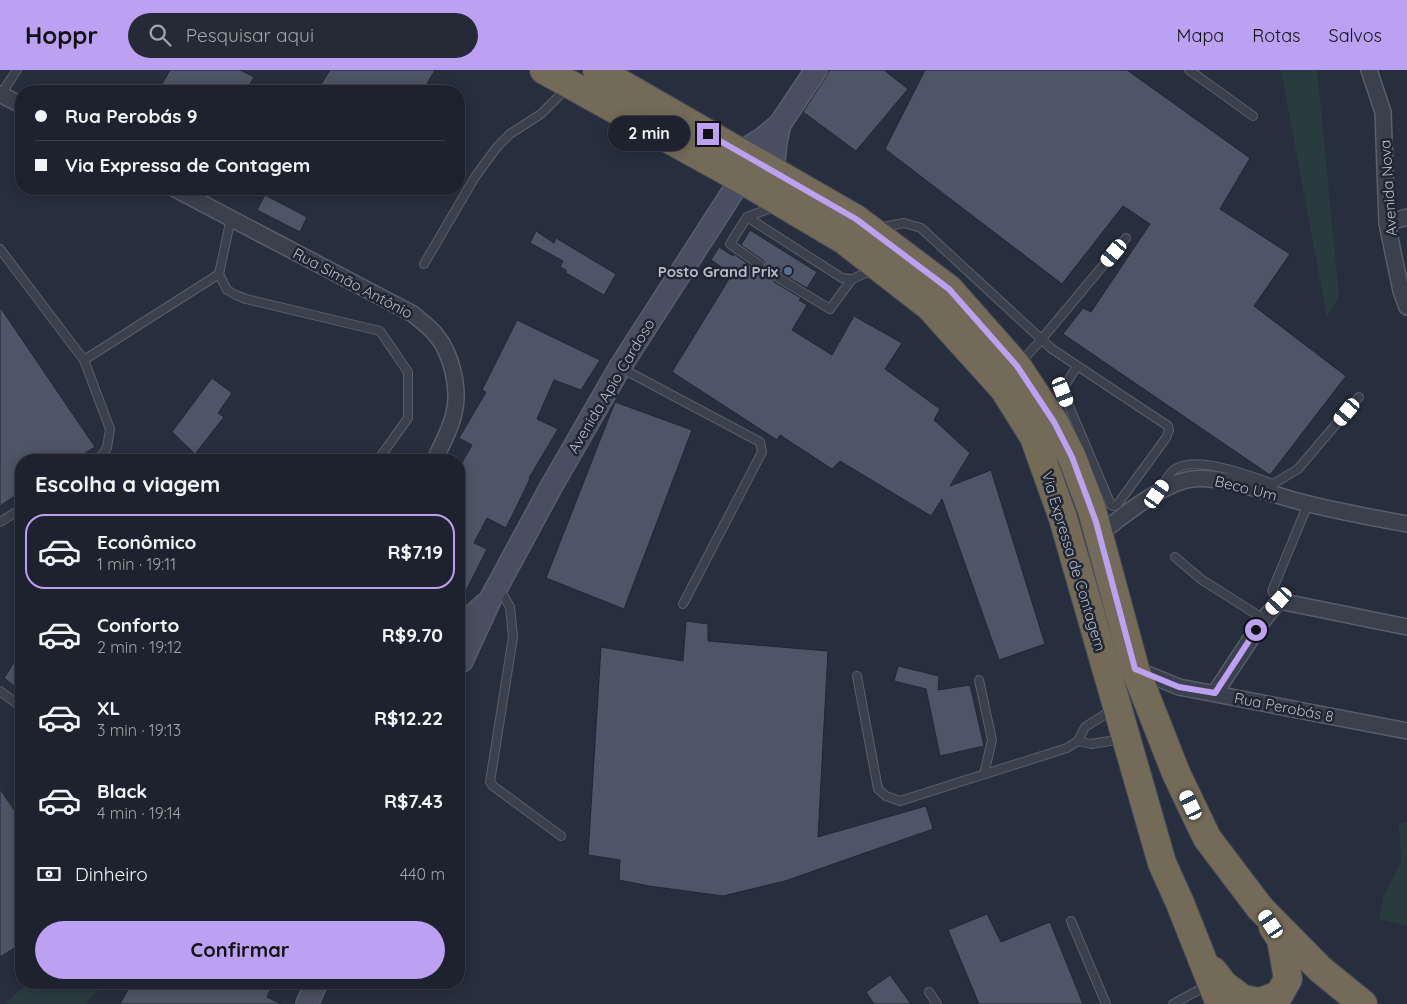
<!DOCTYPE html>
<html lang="pt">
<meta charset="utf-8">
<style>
:root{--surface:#1d222e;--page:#252a36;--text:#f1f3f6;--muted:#a0a4aa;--line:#3b3f4a;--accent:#bca0f2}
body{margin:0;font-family:Quicksand,sans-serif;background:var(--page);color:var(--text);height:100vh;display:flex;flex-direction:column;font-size:19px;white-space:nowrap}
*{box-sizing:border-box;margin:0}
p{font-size:16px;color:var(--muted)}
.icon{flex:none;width:28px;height:28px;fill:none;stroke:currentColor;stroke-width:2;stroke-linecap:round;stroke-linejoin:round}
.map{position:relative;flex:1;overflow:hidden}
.panel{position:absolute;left:15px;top:384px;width:450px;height:535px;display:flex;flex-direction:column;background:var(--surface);border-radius:20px;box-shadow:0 2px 12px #0003,0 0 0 1px var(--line)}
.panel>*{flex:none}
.guide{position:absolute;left:15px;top:15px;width:450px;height:110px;border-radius:20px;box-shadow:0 2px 12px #0003,0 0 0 1px var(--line);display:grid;align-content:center;height:110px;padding:0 20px;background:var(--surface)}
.end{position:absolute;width:22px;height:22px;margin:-11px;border:6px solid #bca0f2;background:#111;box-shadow:0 0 0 2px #111}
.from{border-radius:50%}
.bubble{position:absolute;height:35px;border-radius:18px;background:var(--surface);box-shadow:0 2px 12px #0003,0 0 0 1px var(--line);font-size:16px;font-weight:700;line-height:35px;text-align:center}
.car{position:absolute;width:15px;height:30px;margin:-15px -8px;border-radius:6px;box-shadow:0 0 4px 1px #0007;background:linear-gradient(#fff 24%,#345 0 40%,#fff 0 76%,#345 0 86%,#fff 0)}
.guide b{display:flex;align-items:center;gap:18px;height:48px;font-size:19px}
.guide b+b{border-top:1px solid var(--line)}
.guide i{width:12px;height:12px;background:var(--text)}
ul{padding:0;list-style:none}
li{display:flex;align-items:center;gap:15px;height:75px;margin:0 10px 8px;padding:0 10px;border:2px solid transparent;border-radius:20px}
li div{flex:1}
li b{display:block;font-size:19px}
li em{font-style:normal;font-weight:700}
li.active{border-color:var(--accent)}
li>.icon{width:45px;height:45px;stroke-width:1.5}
h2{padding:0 20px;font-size:22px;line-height:60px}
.pay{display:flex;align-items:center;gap:12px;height:55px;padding:0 20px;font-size:19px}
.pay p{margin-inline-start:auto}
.button{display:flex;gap:10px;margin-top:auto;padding:10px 20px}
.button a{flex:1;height:58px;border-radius:30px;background:var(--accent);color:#111;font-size:20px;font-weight:700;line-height:58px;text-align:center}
header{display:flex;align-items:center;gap:30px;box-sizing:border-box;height:70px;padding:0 25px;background:var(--accent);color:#111}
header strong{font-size:24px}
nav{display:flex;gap:28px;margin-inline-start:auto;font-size:18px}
.search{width:350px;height:45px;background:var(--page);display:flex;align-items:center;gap:12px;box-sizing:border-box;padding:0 18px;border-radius:28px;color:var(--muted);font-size:19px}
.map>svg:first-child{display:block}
</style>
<header>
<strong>Hoppr</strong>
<div class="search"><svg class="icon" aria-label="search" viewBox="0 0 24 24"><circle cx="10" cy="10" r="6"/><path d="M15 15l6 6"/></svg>Pesquisar aqui</div>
<nav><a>Mapa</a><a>Rotas</a><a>Salvos</a></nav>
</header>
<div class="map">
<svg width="1407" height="934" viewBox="0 0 1407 934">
<rect width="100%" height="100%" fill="#272e3d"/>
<g fill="#2a3b3f">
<polygon points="1281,0 1317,0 1339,226 1327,247"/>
<polygon points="1407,752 1407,856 1379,849 1384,825 1401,792 1399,754"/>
<polygon points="30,912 105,912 105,913 85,934 4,934"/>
</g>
<g fill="#4d5566" stroke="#212734">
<polygon points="170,0 240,0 254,7 246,21 158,21"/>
<polygon points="330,0 435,0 423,21 317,21"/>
<polygon points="829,0 884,0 908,19 856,81 803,42 826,7"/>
<polygon points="925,0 1127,0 1250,88 1220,139 1290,184 1254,236 1346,306 1270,405 1063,264 1083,238 1091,242 1150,154 1123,136 1062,214 885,79"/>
<polygon points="265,125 307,147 300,162 257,140"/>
<polygon points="750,160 817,202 807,218 779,202 775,202 772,205 774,212 801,228 799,230 807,235 792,260 832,285 854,246 902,273 885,299 940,339 934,350 970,383 950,416 991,400 1045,574 999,590 942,429 931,446 840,391 832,399 780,365 777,370 672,302 732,204 711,190 719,177 733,186 734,184 757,200 762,200 765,198 764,191 741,175"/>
<polygon points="536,161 554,173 556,168 616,204 604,225 566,203 566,200 560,197 563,191 530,173"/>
<polygon points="0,237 95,377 74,390 21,390 21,422 0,436"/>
<polygon points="517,250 600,290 581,320 554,310 537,349 558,359 529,408 530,409 506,458 487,448 474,473 487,479 459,535 459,398 472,375 459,368 486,322 482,320"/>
<polygon points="212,308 232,323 218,343 224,347 195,384 172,362"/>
<polygon points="615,332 692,360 624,539 546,508"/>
<polygon points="686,551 708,554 708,571 828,581 818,767 926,736 933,759 785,811 723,826 649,816 619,810 620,790 588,785 601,577 683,591"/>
<polygon points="21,582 21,621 4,608"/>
<polygon points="898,596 939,606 938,620 970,615 984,676 940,686 926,619 894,611"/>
<polygon points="0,719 21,750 21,874 0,887"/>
<polygon points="987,844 1001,872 1050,852 1083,934 979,934 948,860"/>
<polygon points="890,905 911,934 874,934 866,922"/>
<polygon points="132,912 274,912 267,927 281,934 120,934"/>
</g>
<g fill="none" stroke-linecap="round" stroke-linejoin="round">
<g stroke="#585e6b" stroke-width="10">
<g id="lane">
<polyline points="1189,0 1253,46"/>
<polyline points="1,24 17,0"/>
<polyline points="776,136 747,147 842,208 852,209 873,200"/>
<polyline points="747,147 730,174 760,195"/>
<polyline points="231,148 219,204 227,220 236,225 246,229 380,261 408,302 408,348 378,390"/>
<polyline points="878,158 904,153 921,158 1052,279 1168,356 1169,360 1166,368 1117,435 1113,436 1111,435 1063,322 1063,319 1077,296"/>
<polyline points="0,179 84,290 219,204"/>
<polyline points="424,194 475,107 497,77 510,64 541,44 567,18"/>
<polyline points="777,207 830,239 852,209"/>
<polyline points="84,290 110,359 107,378 98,390"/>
<polyline points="1020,293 1041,270 1126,168"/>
<polyline points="621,298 760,372 762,382 683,534"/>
<path d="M1162 416C1166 411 1169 403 1174 400 1194 384 1251 406 1273 414L1298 399 1359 327"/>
<polyline points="0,452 21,439"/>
<polyline points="1175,487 1202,510 1264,549"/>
<polyline points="499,518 510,537 513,567 490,712 493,716 561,766"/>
<polyline points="1279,531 1272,521 1308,434"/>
<polyline points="857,606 878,719 886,726 900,731 1067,678 1078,671 1085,657 1112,640"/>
<polyline points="979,610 992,670 984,704"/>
<polyline points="0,621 21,637"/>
<polyline points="1078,671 1091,674 1122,669"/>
<polyline points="1071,851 1106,934"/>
<polyline points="929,922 937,934"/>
<polyline points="1173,934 1208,915"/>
</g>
</g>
<g stroke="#585e6b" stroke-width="18">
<g id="street">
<polyline points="1369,0 1383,42 1387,153 1401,221 1407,237"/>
<polyline points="0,24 21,35"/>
<path d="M175 119 413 244C421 251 430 257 436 265 452 284 460 320 454 343 451 359 441 375 435 390"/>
<polyline points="1387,153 1407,147"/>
<path d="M1099 465C1119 448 1158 418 1183 411 1215 400 1276 427 1309 434 1342 442 1374 448 1407 454"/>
<polyline points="1135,599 1179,617 1407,661"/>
<polyline points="1215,623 1264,549 1279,531 1407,557"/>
</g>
</g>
<g stroke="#585e6b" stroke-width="24">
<g id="secondary">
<polyline points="740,82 762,69 780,54 816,0"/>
<polyline points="773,101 776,72 780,54"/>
<polyline points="459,558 484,535"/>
<polyline points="462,591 491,528 551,417 620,297 741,109"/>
<polyline points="307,934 317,912"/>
</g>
</g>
<g stroke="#454b58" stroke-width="30">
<g id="highway">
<polyline points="544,0 741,109 844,170 930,237 1004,319 1034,367 1063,448 1162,793 1180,833 1218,929 1222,934"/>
<polyline points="597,0 856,149 949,219 1017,296 1054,352 1072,387 1092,440 1135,599 1176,703 1207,768 1260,838 1320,899 1363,934"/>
<polyline points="1213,901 1224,915 1243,929 1260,932 1279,925 1288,909 1281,869 1273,857"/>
</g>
</g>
<use href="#lane" stroke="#3b404d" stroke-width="8"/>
<use href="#street" stroke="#3b404d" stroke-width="15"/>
<use href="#secondary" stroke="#494f60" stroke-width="21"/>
<use href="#highway" stroke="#736b58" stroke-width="28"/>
</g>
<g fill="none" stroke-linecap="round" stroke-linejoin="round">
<polyline stroke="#bca0f2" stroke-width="6" points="708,64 856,149 949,219 1017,296 1054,352 1072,387 1096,452 1135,599 1179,617 1215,623 1256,560"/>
</g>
<circle fill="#5c6f8a" stroke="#1f2532" stroke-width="2" cx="788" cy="201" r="5"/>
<g text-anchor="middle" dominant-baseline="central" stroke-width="5" stroke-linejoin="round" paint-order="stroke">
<g font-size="15" fill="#b7bcc8" stroke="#1f2532">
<text transform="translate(1388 118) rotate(-94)">Avenida Nova</text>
<text transform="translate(353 213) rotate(28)">Rua Simão Antônio</text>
<text transform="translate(611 316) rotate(-59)">Avenida Apio Cardoso</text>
<text transform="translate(1246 418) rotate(14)">Beco Um</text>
<text transform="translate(1074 491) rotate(73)">Via Expressa de Contagem</text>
<text transform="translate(1284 637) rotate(11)">Rua Perobás 8</text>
</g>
<g font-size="15" font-weight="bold" fill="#b7bcc8" stroke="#1f2532" text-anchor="end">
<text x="778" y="201">Posto Grand Prix</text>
</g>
</g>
</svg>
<i class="end from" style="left:1256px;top:560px"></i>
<i class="end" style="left:708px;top:64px"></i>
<div class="bubble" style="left:608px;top:46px;width:82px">2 min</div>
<i class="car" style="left:1114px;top:183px;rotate:220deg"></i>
<i class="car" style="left:1063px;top:322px;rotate:158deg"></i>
<i class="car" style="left:1347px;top:342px;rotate:220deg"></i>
<i class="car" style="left:1157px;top:424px;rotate:35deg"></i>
<i class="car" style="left:1279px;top:531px;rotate:222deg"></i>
<i class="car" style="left:1191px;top:735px;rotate:335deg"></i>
<i class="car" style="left:1271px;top:854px;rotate:326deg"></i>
<div class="guide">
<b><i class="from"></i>Rua Perobás 9</b>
<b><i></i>Via Expressa de Contagem</b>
</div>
<section class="panel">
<h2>Escolha a viagem</h2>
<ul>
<li class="active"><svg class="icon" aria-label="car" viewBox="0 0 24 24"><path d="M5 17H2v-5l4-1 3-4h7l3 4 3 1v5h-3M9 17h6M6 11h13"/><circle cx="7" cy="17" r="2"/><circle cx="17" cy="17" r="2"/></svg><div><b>Econômico</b><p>1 min · 19:11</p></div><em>R$7.19</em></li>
<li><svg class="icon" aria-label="car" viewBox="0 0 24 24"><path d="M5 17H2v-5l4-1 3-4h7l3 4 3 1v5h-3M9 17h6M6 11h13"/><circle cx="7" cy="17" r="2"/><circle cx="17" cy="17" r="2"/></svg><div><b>Conforto</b><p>2 min · 19:12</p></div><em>R$9.70</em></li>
<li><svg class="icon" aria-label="car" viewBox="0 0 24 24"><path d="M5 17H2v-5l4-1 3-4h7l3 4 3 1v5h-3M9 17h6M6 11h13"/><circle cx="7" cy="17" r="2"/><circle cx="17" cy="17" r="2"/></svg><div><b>XL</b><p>3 min · 19:13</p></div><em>R$12.22</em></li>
<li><svg class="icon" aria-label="car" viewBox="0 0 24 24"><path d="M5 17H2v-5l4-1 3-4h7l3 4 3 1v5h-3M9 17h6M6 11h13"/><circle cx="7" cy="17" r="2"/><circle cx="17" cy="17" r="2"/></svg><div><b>Black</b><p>4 min · 19:14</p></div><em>R$7.43</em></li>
</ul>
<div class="pay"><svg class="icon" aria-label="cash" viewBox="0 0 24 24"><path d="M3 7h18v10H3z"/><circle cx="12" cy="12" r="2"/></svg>Dinheiro<p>440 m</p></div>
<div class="button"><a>Confirmar</a></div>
</section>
</div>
